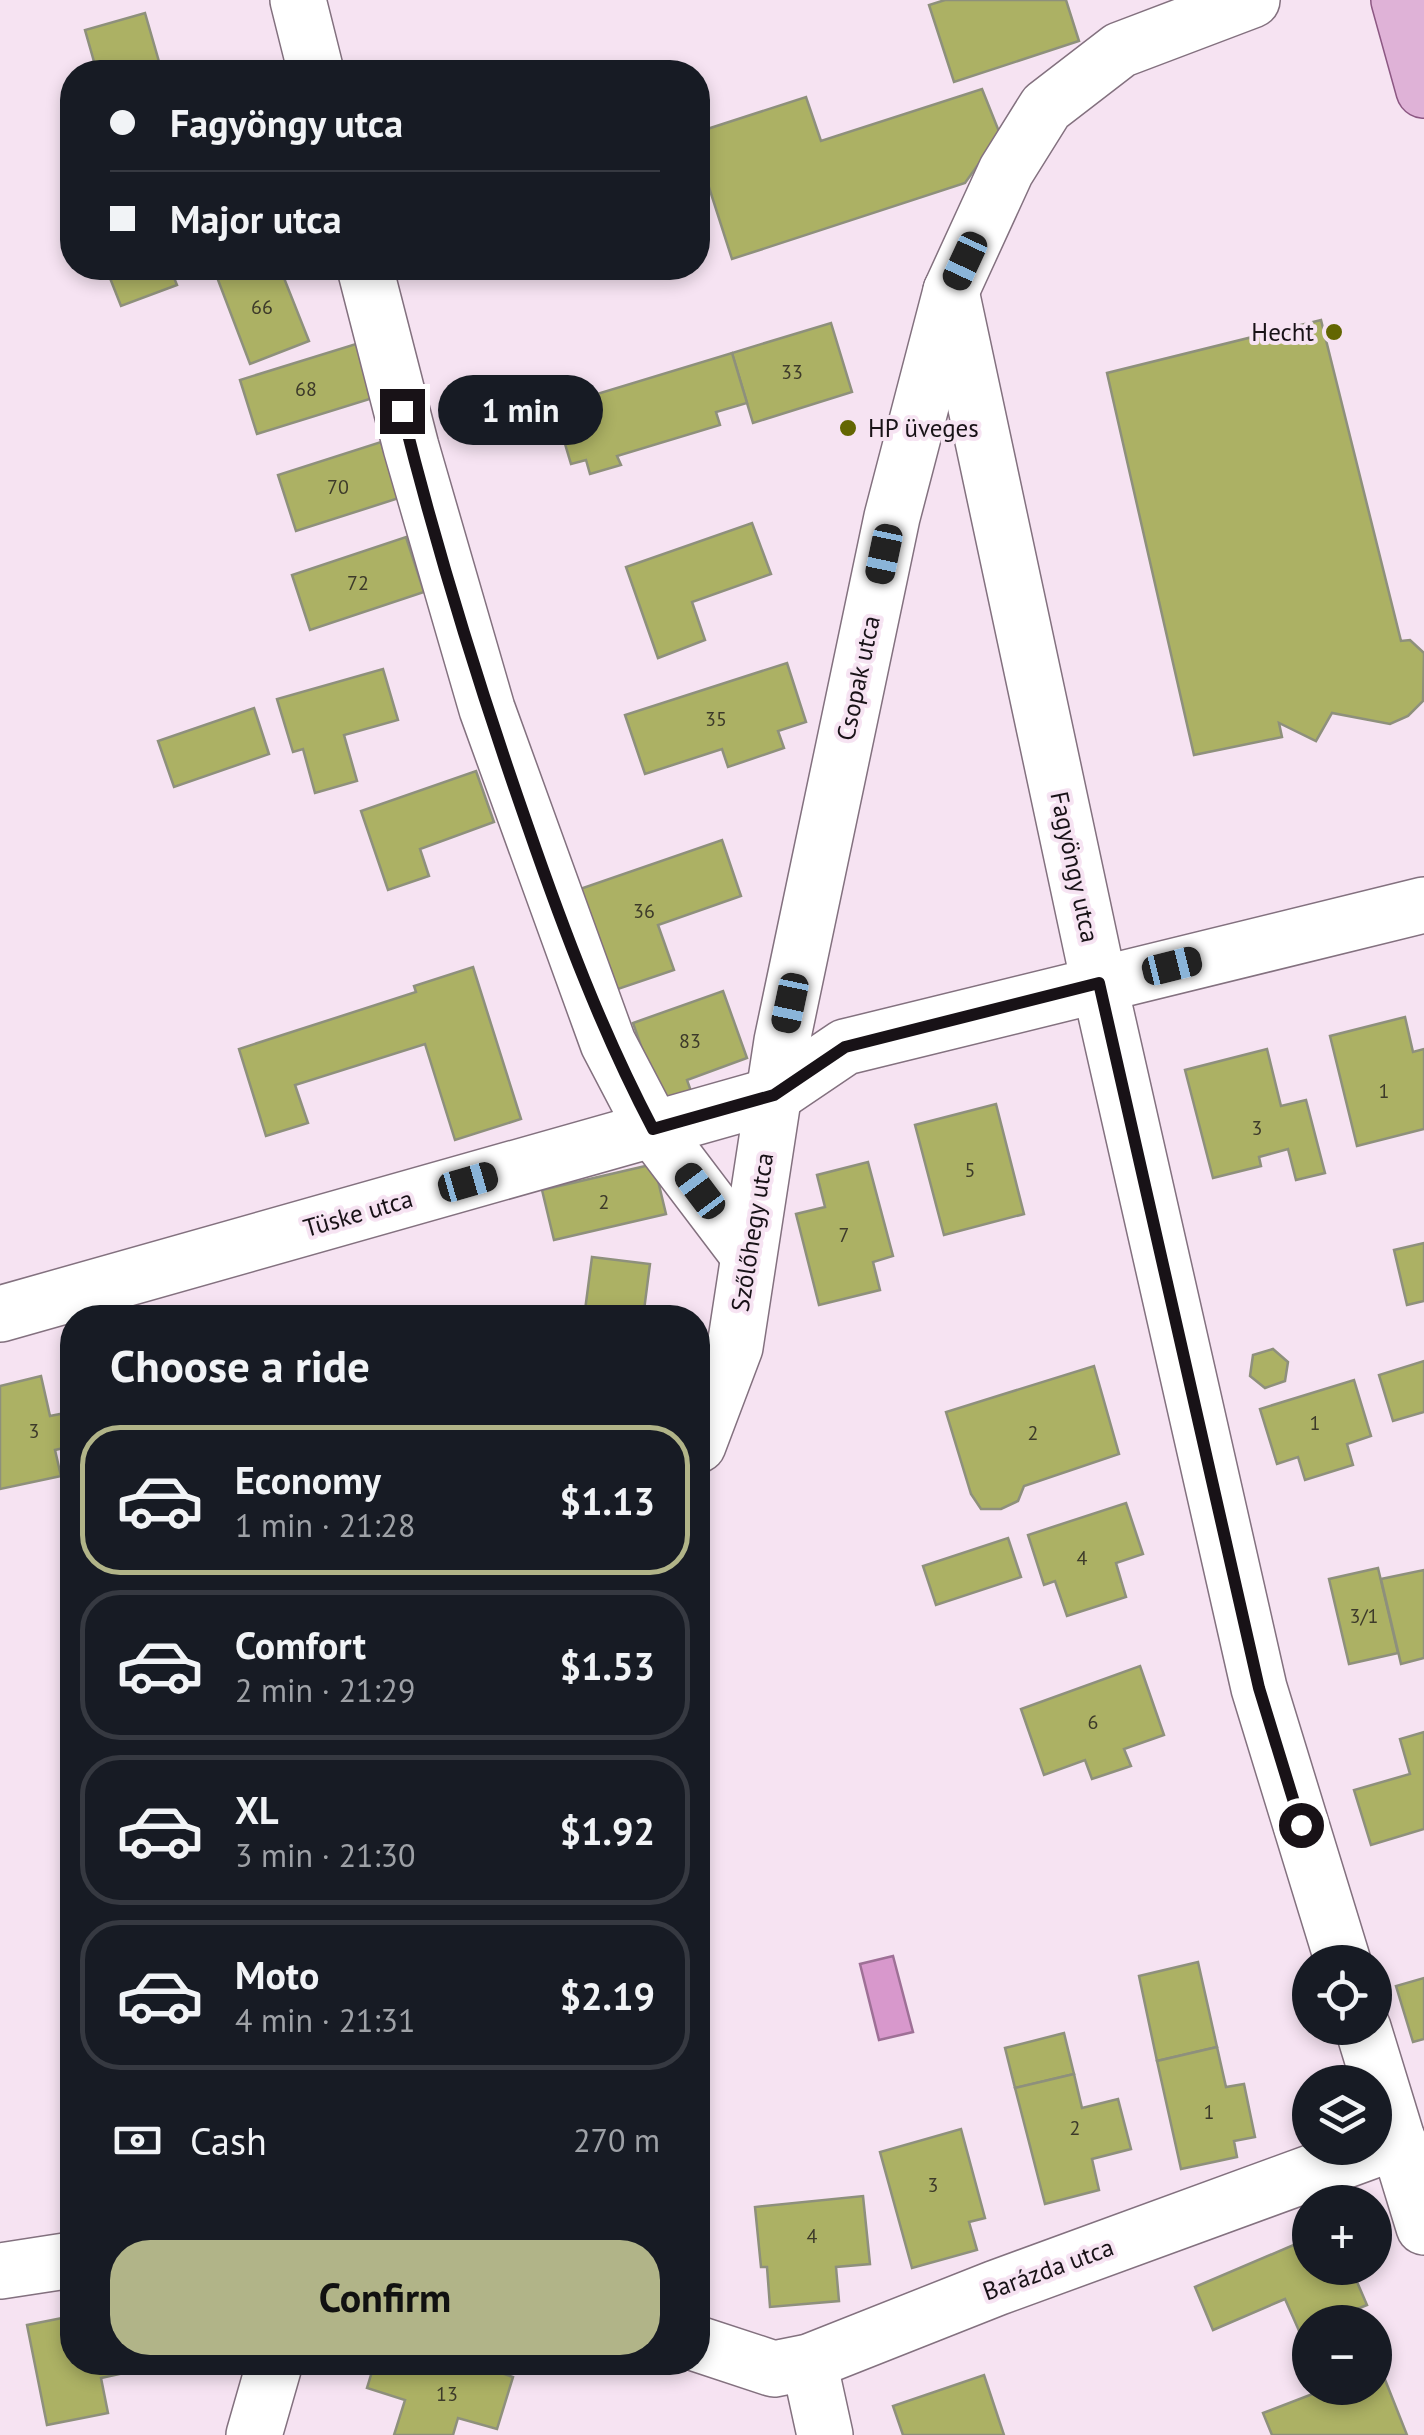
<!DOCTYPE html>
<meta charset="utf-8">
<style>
:root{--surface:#171b24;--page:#242831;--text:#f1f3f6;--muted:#9ea1a6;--line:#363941;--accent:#b1b488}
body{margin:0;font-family:"PT Sans",sans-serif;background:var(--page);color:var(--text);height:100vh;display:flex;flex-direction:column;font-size:38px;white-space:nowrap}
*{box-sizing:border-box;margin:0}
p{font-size:32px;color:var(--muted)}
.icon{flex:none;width:55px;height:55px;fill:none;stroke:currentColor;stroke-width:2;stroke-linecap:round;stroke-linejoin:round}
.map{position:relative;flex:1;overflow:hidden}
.drawer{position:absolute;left:60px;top:1305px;width:650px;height:1070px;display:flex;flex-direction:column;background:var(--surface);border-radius:40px;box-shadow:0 5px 15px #0003}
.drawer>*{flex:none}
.hud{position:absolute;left:60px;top:60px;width:650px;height:220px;border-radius:40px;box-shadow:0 5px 15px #0003;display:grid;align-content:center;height:220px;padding:0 50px;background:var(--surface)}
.tools{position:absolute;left:1292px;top:1945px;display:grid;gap:20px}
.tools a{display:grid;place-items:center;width:100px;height:100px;border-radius:50%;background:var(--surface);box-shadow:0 5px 15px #0003;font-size:50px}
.end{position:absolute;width:45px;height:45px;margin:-22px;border:12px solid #181217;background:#fff;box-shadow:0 0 0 5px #fff}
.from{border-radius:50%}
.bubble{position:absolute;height:70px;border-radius:35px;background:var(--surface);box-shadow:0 5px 15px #0003;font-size:32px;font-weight:700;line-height:70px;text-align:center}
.car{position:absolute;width:30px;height:60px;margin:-30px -15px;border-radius:12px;box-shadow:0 0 8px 2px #0007;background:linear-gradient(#222 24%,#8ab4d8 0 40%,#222 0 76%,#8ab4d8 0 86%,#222 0)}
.hud b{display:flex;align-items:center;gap:35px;height:95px;font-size:38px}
.hud b+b{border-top:2px solid var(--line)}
.hud i{width:25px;height:25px;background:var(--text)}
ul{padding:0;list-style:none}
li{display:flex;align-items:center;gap:30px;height:150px;margin:0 20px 15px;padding:0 30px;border:5px solid var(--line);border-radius:40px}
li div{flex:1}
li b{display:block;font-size:38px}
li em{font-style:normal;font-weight:700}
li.active{border-color:var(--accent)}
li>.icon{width:90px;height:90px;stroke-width:1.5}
h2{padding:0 50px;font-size:45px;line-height:120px}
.pay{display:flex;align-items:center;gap:25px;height:110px;padding:0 50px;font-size:38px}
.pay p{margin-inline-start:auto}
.cta{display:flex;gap:20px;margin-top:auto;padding:20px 50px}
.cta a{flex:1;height:115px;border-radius:40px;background:var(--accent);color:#111;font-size:40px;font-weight:700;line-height:115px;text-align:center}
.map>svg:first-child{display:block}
</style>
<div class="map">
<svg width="1424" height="2435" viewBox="0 0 1424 2435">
<rect width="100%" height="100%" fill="#f6e3f2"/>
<polygon fill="#d898cc" stroke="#9e7096" stroke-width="2.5" points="893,1956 913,2032 879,2040 860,1964"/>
<g fill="#acb164" stroke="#8e907c" stroke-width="2.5">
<polygon points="945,0 1066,0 1079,41 954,82 929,5"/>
<polygon points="145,13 162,72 97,72 85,30"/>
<polygon points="982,89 1000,134 965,183 732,259 698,153 698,132 806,97 821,141"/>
<polygon points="106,268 170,268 177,285 121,306"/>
<polygon points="227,268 280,268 309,341 250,364 215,272"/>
<polygon points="1321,320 1401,641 1410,640 1424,653 1423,701 1408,716 1390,724 1332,713 1316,741 1279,723 1282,737 1194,755 1107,373"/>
<polygon points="831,323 852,392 753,423 732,353"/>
<polygon points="356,344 373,398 257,434 240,380"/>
<polygon points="732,353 747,403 716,412 720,425 617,456 621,465 590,474 586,460 571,464 554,407"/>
<polygon points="381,442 399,498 296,531 278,475"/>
<polygon points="752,523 771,574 692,602 705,640 658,658 626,567"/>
<polygon points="406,537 424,592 310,630 292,575"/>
<polygon points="787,663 806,722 778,731 784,748 728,767 722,749 645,774 625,715"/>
<polygon points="383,669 398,720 344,735 357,781 315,793 303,749 293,752 277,699"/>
<polygon points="254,708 269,754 174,787 158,741"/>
<polygon points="476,771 494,822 420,849 429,876 388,890 361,811"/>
<polygon points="722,840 741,896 658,925 674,970 615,990 580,889"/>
<polygon points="473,967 521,1119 455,1140 425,1044 295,1085 308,1123 266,1136 239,1049 416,992 414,986"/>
<polygon points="723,991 747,1058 687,1080 693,1097 663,1109 633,1023"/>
<polygon points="1405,1017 1413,1052 1424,1049 1424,1129 1357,1146 1330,1036"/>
<polygon points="1267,1049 1281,1106 1306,1100 1325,1173 1296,1180 1288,1149 1259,1157 1261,1166 1213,1178 1185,1070"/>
<polygon points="996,1104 1024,1214 944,1235 915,1125"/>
<polygon points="868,1162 893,1256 873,1262 880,1290 819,1305 796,1214 825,1207 817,1175"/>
<polygon points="654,1164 666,1214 554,1240 542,1190"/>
<polygon points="1424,1243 1424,1301 1407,1305 1394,1250"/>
<polygon points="592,1257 650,1264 643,1318 584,1318"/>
<polygon points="1273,1349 1288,1362 1285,1381 1265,1388 1250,1376 1253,1355"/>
<polygon points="1424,1361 1424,1412 1393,1421 1379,1375"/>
<polygon points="1094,1366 1119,1454 1024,1486 1018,1501 1001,1509 981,1509 971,1494 946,1412"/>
<polygon points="41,1376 50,1416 65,1413 72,1446 55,1450 61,1476 0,1489 0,1386"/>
<polygon points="1354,1380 1371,1436 1347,1444 1353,1465 1305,1480 1298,1457 1277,1464 1260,1409"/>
<polygon points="1126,1503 1143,1554 1116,1563 1126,1597 1067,1616 1055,1581 1044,1585 1028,1535"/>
<polygon points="1008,1538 1021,1577 936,1605 923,1566"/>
<polygon points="1378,1568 1398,1653 1349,1664 1329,1579"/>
<polygon points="1424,1570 1424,1658 1401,1664 1381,1579"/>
<polygon points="1140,1666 1164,1735 1124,1749 1131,1766 1092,1779 1085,1760 1044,1775 1021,1709"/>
<polygon points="1424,1732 1424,1829 1371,1845 1354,1790 1410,1774 1400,1739"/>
<polygon points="1198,1962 1217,2047 1157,2061 1139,1976"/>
<polygon points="1424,1978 1424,2039 1413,2042 1396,1986"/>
<polygon points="1064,2033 1074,2074 1015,2088 1005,2048"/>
<polygon points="1217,2047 1226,2087 1244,2084 1255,2137 1234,2141 1237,2157 1181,2169 1157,2061"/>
<polygon points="1074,2074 1082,2108 1118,2099 1131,2149 1092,2159 1099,2190 1045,2204 1015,2088"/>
<polygon points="961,2129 985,2218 969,2222 977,2250 912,2268 880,2152"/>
<polygon points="863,2196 870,2264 836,2267 839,2301 770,2307 767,2267 761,2267 755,2207"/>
<polygon points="1310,2238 1310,2268 1351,2268 1367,2305 1325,2322 1310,2322 1310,2329 1300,2333 1285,2299 1213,2330 1195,2287"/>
<polygon points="72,2316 72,2362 132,2362 133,2371 101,2378 108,2413 47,2425 27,2325"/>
<polygon points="375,2362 468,2362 513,2377 497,2429 458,2418 453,2435 394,2435 405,2400 367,2388"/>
<polygon points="1380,2367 1407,2435 1272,2435 1263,2413 1328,2388 1375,2388 1375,2369"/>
<polygon points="984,2375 1004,2435 903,2435 893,2406"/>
</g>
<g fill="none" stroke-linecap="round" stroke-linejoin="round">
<g stroke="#83717f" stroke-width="58">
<g id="minor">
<polyline points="298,0 316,72"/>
<polyline points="365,268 411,447 487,709 608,1043 653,1129 747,1253"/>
<polyline points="951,291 1099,983 1259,1688 1343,1962"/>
<polyline points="0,1314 774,1095 845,1047 1424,905"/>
<polyline points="698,1445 735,1347 782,1041 892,517 951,291 1006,171 1046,107 1120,50 1252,0"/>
<polyline points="1363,2028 1424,2227"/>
<polyline points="0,2271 72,2260"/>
<polyline points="698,2344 774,2369 809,2362 996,2288 1398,2141"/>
<polyline points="809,2362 825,2435"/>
<polyline points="254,2435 275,2362"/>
</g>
</g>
<g stroke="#8c5883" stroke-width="58">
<polyline id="primary" points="1399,0 1424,90"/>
</g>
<use href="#minor" stroke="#fff" stroke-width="55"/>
<use href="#primary" stroke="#dfb2d7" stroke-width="55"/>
</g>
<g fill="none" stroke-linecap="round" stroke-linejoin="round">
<path stroke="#181217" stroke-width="12" d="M402 411C437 551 480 690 528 827 564 931 602 1032 653 1129L774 1095 845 1047 1099 983 1259 1688 1301 1825"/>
</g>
<g fill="#636602" stroke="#f6e3f2" stroke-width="4">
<circle cx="1334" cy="332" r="10"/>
<circle cx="848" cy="428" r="10"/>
</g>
<g text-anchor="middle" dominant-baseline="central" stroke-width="8" stroke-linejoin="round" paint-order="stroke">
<g font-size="20" fill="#3d3a2a">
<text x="262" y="307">66</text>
<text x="792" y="372">33</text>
<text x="306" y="389">68</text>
<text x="338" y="487">70</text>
<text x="358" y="583">72</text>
<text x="716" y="719">35</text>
<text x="644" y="911">36</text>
<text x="690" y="1041">83</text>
<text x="1384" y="1091">1</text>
<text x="1257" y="1128">3</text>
<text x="970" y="1170">5</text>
<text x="604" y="1202">2</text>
<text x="844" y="1235">7</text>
<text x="1315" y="1423">1</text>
<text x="34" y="1431">3</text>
<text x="1033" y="1433">2</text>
<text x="1082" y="1558">4</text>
<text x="1364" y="1616">3/1</text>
<text x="1093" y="1722">6</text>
<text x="1209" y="2112">1</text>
<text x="1075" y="2128">2</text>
<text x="933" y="2185">3</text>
<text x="812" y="2236">4</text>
<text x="447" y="2394">13</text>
</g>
<g font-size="25" fill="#181217" stroke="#f6e3f2" text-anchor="end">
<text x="1314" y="332">Hecht</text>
<text x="868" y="428" text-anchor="start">HP üveges</text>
</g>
<g font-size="25" fill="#181217" stroke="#f6e3f2">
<text transform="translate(858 678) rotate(-78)">Csopak utca</text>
<text transform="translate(1075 867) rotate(78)">Fagyöngy utca</text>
<text transform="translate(358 1213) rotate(-16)">Tüske utca</text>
<text transform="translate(752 1232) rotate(-81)">Szőlőhegy utca</text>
<text transform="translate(1048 2269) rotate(-20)">Barázda utca</text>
</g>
</g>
</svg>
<div class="tools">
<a><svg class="icon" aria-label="locate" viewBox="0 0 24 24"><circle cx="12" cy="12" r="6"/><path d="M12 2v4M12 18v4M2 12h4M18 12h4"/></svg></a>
<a><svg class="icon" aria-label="layers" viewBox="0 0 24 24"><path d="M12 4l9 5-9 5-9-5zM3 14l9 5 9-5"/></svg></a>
<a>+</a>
<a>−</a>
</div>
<i class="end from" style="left:1301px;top:1825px"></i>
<i class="end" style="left:402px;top:411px"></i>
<div class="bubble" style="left:438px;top:375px;width:165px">1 min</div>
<i class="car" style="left:965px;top:261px;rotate:205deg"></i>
<i class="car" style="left:884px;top:554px;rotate:192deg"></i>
<i class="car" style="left:1172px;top:966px;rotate:76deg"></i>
<i class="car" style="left:790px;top:1003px;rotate:192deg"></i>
<i class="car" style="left:468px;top:1182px;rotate:74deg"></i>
<i class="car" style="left:700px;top:1191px;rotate:323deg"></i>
<div class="hud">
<b><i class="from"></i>Fagyöngy utca</b>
<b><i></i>Major utca</b>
</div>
<section class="drawer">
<h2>Choose a ride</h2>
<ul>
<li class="active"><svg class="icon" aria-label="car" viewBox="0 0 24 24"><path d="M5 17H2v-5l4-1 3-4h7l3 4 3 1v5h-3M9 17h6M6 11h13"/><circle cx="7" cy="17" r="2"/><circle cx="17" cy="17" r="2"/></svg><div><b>Economy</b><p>1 min · 21:28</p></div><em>$1.13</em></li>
<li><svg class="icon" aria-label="car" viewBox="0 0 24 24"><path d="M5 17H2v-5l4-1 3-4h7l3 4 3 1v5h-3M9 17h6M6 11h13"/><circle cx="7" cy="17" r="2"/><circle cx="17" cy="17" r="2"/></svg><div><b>Comfort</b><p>2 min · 21:29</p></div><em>$1.53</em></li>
<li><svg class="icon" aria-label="car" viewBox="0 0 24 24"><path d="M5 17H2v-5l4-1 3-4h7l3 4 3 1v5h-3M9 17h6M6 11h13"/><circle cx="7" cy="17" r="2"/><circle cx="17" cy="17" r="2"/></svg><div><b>XL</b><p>3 min · 21:30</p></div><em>$1.92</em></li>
<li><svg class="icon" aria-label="car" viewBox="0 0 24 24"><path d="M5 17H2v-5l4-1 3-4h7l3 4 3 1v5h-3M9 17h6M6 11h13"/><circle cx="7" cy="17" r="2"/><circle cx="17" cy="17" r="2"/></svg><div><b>Moto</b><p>4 min · 21:31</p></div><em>$2.19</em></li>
</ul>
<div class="pay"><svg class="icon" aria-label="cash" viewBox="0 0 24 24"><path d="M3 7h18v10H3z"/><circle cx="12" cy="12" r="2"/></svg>Cash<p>270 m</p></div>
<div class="cta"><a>Confirm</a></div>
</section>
</div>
